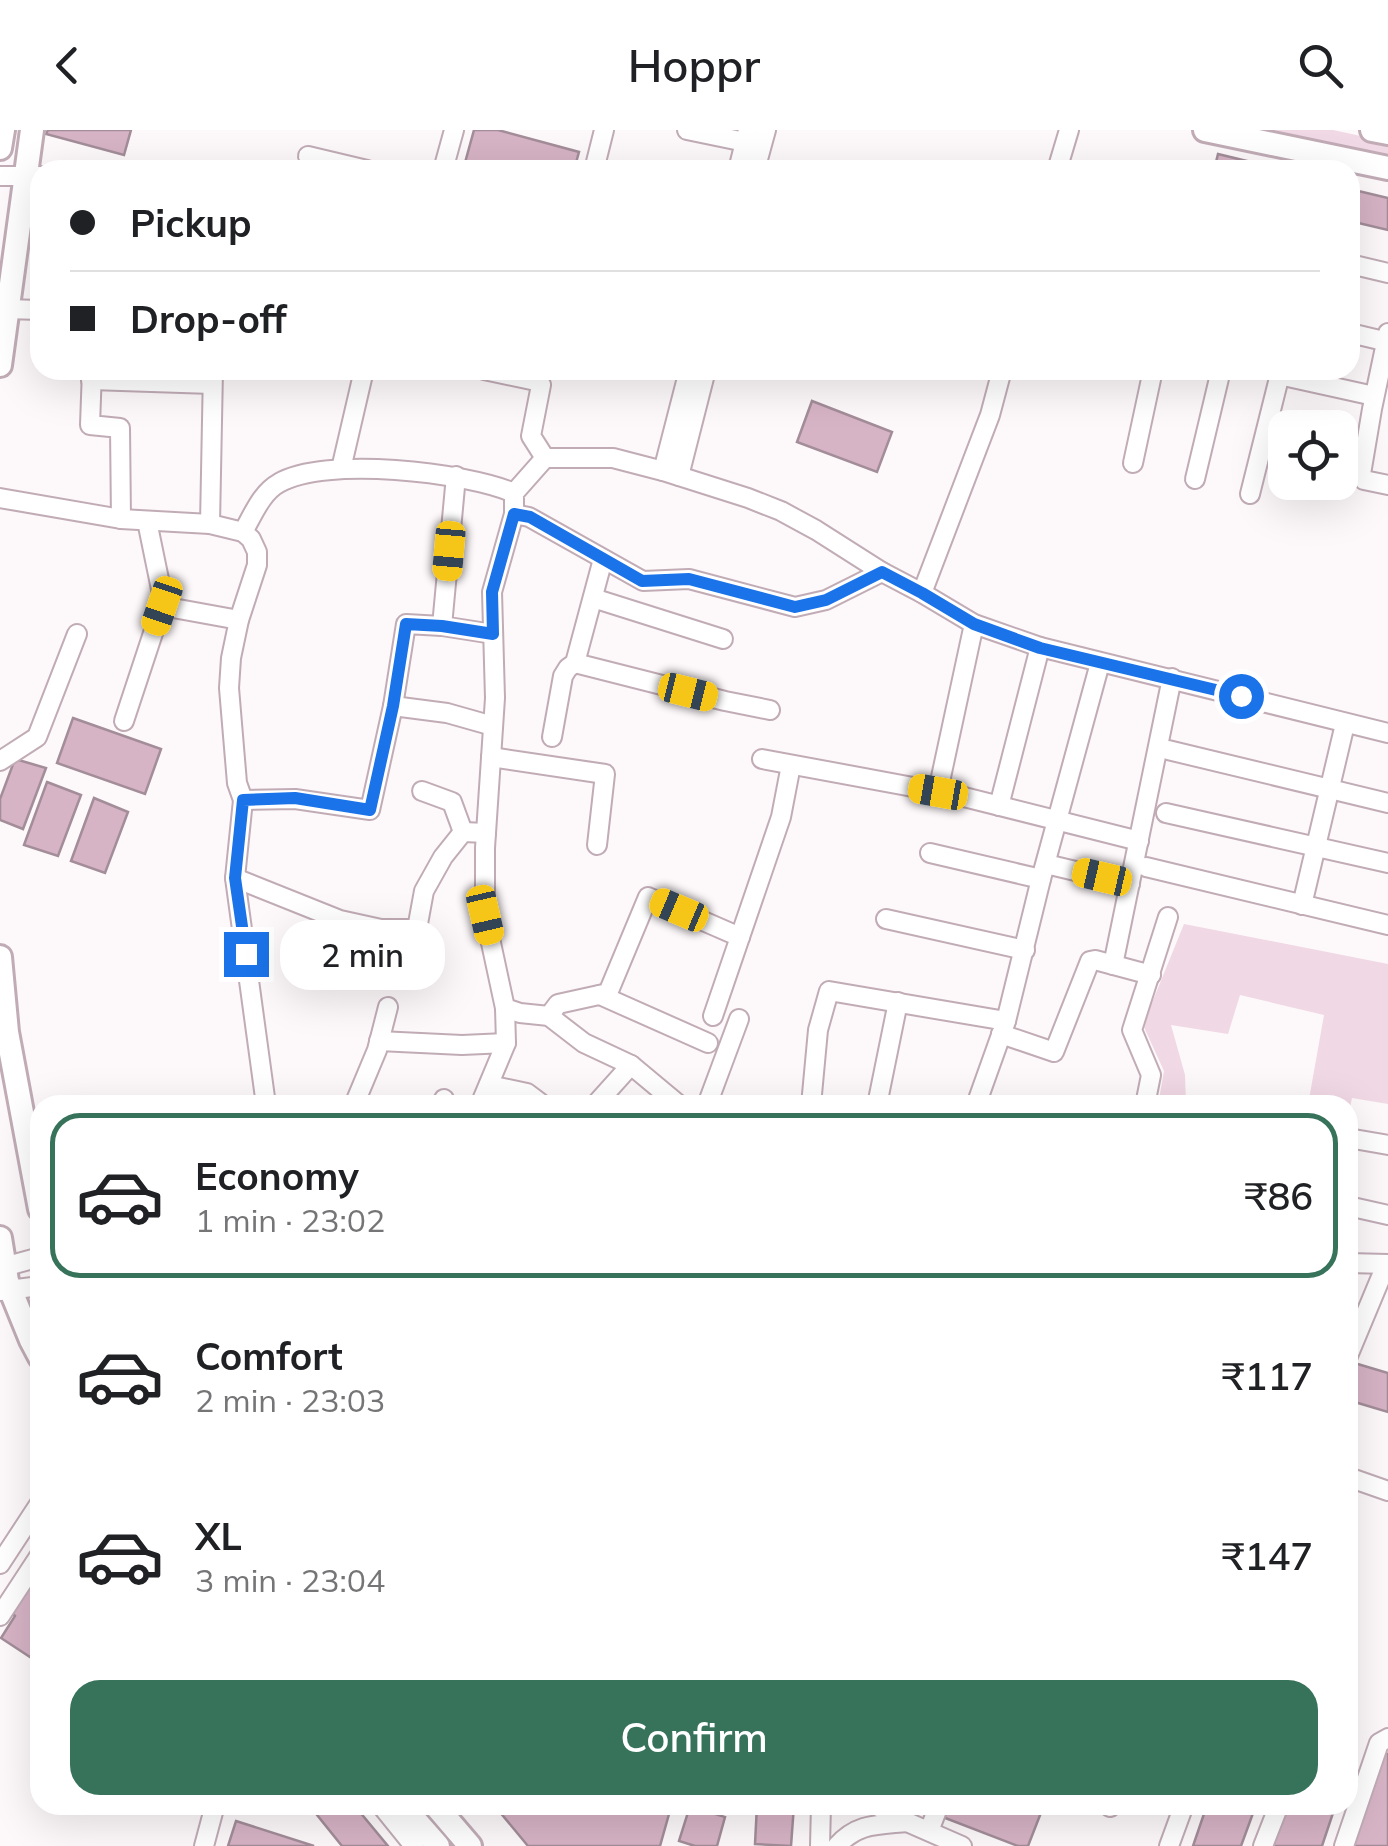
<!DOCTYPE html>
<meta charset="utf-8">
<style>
:root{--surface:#fff;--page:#f2f2f2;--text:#202124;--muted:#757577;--line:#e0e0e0;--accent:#37725b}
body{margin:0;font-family:Mulish,sans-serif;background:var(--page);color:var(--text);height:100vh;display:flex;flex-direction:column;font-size:38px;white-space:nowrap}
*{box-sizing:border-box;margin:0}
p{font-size:32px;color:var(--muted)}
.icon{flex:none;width:55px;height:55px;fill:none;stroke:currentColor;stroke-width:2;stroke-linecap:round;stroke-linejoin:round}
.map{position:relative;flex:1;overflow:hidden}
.details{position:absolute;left:30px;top:965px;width:1328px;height:720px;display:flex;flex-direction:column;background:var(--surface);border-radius:30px;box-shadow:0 10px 40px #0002}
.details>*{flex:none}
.banner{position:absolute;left:30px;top:30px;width:1330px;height:220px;border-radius:30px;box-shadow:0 10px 40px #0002;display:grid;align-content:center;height:220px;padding:0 40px;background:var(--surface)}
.fabs{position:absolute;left:1268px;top:280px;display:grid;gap:20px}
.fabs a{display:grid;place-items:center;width:90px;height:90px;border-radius:20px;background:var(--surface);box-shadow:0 10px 40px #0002;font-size:50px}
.end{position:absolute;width:45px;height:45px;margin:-22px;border:12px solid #1a73e8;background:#fff;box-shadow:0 0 0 5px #fff}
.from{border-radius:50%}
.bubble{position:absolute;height:70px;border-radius:30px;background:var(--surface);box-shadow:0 10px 40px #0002;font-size:32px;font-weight:600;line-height:70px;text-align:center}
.car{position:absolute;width:30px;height:60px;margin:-30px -15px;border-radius:12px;box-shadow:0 0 8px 2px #0007;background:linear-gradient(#f5c518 24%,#345 0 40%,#f5c518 0 76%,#345 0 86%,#f5c518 0)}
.banner b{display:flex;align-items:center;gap:35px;height:95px;font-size:38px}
.banner b+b{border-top:2px solid var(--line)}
.banner i{width:25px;height:25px;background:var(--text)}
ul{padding:18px 0 0;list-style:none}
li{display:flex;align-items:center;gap:30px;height:165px;margin:0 20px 15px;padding:0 20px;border:5px solid transparent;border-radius:30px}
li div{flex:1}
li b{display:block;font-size:38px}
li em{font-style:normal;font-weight:600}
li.active{border-color:var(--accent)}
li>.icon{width:90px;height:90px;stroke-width:1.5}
.cta{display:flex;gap:20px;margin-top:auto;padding:20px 40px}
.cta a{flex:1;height:115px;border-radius:30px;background:var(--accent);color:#fff;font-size:40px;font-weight:600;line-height:115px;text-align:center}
header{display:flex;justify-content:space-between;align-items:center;height:130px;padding:0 40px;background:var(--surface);font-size:45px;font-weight:600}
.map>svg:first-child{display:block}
</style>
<header><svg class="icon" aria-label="back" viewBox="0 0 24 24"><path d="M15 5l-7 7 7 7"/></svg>Hoppr<svg class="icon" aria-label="search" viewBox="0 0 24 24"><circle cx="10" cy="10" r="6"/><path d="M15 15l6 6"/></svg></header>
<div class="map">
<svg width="1388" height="1716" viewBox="0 0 1388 1716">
<rect width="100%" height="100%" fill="#fdf8fa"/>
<g fill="#f0d8e4">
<polygon points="1258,0 1333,0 1388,12 1388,27"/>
<polygon points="1184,794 1388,834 1388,974 1352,968 1348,987 1348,975 1308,975 1324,885 1240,865 1228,904 1171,895 1185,945 1186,975 1158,975 1164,941 1143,895"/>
</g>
<g fill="#d6b3c5" stroke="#a28d98" stroke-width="2.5">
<polygon points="48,0 131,0 124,25 46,4"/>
<polygon points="474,0 498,0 579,22 574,40 463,40"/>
<polygon points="1218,24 1284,40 1214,40"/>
<polygon points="1350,59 1388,68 1388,100 1350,91"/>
<polygon points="812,271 892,302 877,342 797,312"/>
<polygon points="73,588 161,619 145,664 57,633"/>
<polygon points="15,629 46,638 23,699 0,690 0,669"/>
<polygon points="47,652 81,665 58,726 24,715"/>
<polygon points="94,668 128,682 105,743 71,731"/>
<polygon points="1351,1232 1388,1243 1388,1282 1348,1270 1348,1244"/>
<polygon points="40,1441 40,1513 30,1527 1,1508 15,1486 12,1483"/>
<polygon points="1382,1622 1388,1624 1388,1716 1352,1716"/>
<polygon points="309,1675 354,1675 388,1716 342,1716"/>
<polygon points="494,1675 641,1675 669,1684 660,1716 528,1716"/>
<polygon points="757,1675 794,1675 791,1716 755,1714"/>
<polygon points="944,1675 1044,1675 1028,1716 1018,1716 940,1686"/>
<polygon points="1207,1675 1256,1675 1241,1716 1193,1716"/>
<polygon points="1287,1675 1310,1675 1333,1683 1322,1716 1273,1716"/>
<polygon points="690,1676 725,1687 717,1716 695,1716 679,1711"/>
<polygon points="236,1691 314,1716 228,1716"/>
</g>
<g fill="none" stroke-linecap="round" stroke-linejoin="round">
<g stroke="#c1acb6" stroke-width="22">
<g id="minor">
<polyline points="687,0 745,12"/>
<polyline points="308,26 367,40"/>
<polyline points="443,40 454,0"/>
<polyline points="594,40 604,0"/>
<polyline points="738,40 748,0"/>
<polyline points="755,40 766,0"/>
<polyline points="1057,40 1069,0"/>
<polyline points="0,46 40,46"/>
<polyline points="1350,134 1388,143"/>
<polyline points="6,179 40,180"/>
<polyline points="1350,203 1388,212"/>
<polyline points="1388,203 1372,279 1361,344 1364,350 1388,355"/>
<polyline points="92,240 90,295 120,298 121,389"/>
<polyline points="484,240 536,251 541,255 531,306 545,328"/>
<polyline points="1279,245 1374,266"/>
<polyline points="91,250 212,254"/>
<polyline points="1340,318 1364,323"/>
<polyline points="1133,333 1153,240"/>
<polyline points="341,339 364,240"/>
<polyline points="663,341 689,240"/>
<polyline points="679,346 706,240"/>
<polyline points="1195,349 1221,240"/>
<polyline points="1250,364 1281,240"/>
<polyline points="0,368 121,389 210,394 243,402 251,409 257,422 257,435 239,490 231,528 229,558 237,653 243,670 235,748 266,975"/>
<polyline points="514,384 529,387 643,451 689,449 795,477 826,470 882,442"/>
<polyline points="210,394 213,240"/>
<path d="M243 402C253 385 261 363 279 353 325 326 465 342 514 363"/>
<polyline points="922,463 990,285 1002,240"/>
<polyline points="593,468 723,509"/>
<polyline points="162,476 239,490"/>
<polyline points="442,496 456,346"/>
<polyline points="575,533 725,571 770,580"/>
<polyline points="393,576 447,583 493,596"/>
<polyline points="124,591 162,476 162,464 147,391"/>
<polyline points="552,607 563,546 568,538 575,533 603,429"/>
<polyline points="1168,620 1388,673"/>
<polyline points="491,627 605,644 597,715"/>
<polyline points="762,629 956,665 1139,711"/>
<polyline points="0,631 37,607 77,504"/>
<polyline points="422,661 452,672 463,702"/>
<polyline points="938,661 974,494"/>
<polyline points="243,670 295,669 370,680 393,576 406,494 442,496 493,504"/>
<polyline points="999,676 1040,517"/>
<polyline points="1166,683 1388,733"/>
<polyline points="930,723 1041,749"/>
<polyline points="1046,734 1130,754"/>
<polyline points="1146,737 1388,795"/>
<polyline points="235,748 340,790 381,799 417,799 424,761 443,727 463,702 486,703"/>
<polyline points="1302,775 1345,594"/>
<polyline points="886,789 1025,820"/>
<polyline points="1113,835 1172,548"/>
<polyline points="600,865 708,913"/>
<polyline points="549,886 558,874 608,863 648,767 740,807"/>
<polyline points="713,886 781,687 791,635"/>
<polyline points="1001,904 1054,922 1090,831 1095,830 1151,845"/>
<polyline points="379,911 462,915 506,913"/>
<polyline points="489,955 527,963 543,975"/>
<polyline points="354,975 377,920 388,877"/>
<polyline points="441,975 444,969"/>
<polyline points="480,975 506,913 505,878"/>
<polyline points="595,975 631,935"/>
<polyline points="679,975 631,935 584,913 549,886 520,883 505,878 485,785 485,718 495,568 492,462 514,384 514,363 545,328 613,328 663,341 748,368 781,381 816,400 882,442 922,463 974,494 1040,517 1388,603"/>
<polyline points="707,975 739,889"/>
<polyline points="811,975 818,900 829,861 1006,891"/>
<polyline points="877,975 898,872"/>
<polyline points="976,975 1006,891 1041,749 1100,533"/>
<polyline points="1145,975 1151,945 1132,900 1168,787"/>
<polyline points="1348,1008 1388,1015"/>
<polyline points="1348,1076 1388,1085"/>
<polyline points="1348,1133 1388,1134"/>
<polyline points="0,1138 40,1127"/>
<polyline points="0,1161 40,1156"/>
<polyline points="1348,1226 1386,1135"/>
<polyline points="1348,1347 1388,1361"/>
<polyline points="0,1434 40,1373"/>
<polyline points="0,1486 40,1425"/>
<polyline points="381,1675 414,1716"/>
<polyline points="875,1675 907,1692 962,1716"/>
<polyline points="1110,1677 1111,1675"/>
<polyline points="929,1701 939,1675"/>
<polyline points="204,1716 215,1675"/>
<polyline points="820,1716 821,1675"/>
<path d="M837 1716C857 1693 878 1695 907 1692"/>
<polyline points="1169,1716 1184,1675"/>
<polyline points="1263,1716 1279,1675"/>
<polyline points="1344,1716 1379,1613 1388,1608"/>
</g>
</g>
<g stroke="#c1acb6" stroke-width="28">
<g id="major">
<polyline points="1205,0 1388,38"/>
<polyline points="1372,0 1388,3"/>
<polyline points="0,18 3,0"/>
<polyline points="0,235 32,0"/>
<polyline points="0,827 7,902 40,1079"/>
<polyline points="0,1108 7,1151 31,1210 40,1227"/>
<polyline points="402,1675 438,1716"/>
<polyline points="435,1675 470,1716"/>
</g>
</g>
<use href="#minor" stroke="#fff" stroke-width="18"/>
<use href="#major" stroke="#fff" stroke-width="22"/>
</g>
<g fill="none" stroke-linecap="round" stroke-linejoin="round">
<polyline stroke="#1a73e8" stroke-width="12" points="246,824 235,748 243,670 295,668 370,680 393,576 406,494 442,496 493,504 492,462 514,384 530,387 642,451 689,449 795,477 826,470 882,442 922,463 974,494 1040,518 1241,566"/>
</g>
</svg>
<div class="fabs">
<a><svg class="icon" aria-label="locate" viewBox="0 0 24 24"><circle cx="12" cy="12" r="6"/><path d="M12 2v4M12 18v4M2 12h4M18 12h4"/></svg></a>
</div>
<i class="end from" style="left:1241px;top:566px"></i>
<i class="end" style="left:246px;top:824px"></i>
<div class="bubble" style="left:280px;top:790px;width:165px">2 min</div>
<i class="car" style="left:449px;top:421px;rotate:185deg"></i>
<i class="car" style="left:162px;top:476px;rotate:199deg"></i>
<i class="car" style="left:688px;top:562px;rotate:104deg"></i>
<i class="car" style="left:938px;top:662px;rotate:280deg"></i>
<i class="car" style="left:1102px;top:747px;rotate:283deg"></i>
<i class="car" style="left:679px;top:780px;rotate:293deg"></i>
<i class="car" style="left:485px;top:785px;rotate:167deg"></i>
<div class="banner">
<b><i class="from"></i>Pickup</b>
<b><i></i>Drop-off</b>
</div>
<section class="details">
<ul>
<li class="active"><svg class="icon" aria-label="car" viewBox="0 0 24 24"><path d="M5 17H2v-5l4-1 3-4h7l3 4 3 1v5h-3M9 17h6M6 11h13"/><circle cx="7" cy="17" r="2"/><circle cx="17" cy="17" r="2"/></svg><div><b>Economy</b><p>1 min · 23:02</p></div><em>₹86</em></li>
<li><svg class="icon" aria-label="car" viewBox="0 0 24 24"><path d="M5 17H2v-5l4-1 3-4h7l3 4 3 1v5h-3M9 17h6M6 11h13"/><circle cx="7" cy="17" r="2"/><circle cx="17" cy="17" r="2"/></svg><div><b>Comfort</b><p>2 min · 23:03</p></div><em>₹117</em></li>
<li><svg class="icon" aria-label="car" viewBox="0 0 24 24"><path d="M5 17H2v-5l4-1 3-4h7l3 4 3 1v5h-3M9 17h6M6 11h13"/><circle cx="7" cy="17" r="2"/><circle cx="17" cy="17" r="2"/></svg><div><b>XL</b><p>3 min · 23:04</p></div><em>₹147</em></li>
</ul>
<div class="cta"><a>Confirm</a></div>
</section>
</div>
